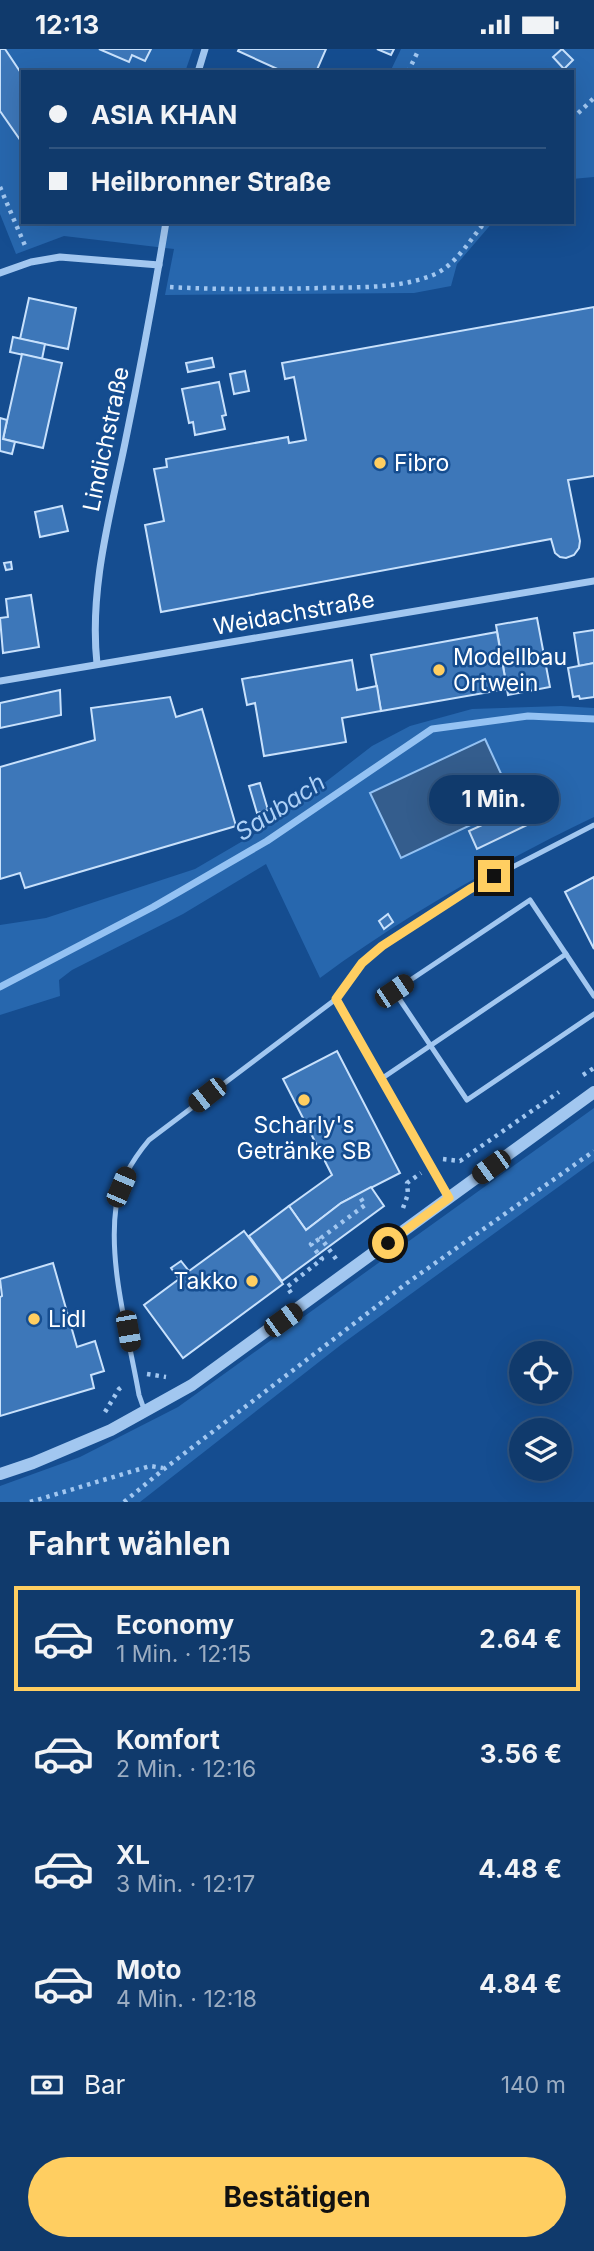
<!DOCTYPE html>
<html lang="de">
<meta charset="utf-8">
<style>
:root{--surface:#103a6c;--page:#194172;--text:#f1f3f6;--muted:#9cadc2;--line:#30547f;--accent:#ffce61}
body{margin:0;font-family:Inter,sans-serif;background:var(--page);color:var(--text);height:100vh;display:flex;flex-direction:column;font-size:26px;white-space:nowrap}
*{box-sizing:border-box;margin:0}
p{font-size:23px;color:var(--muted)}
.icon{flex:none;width:38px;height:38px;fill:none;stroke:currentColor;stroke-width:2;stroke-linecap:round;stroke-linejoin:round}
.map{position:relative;height:1453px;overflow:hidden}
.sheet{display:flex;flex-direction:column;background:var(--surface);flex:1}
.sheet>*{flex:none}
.banner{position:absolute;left:21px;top:21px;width:553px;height:154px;border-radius:0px;box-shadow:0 7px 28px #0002,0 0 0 2px var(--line);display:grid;align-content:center;height:154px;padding:0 28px;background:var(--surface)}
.fabs{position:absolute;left:509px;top:1292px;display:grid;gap:14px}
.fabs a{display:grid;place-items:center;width:63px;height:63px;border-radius:50%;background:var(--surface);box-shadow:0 7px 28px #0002,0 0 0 2px var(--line);font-size:35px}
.end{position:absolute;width:32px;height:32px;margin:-16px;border:9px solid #ffce61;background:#111;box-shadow:0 0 0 4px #111}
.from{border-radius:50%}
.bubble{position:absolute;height:49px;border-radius:24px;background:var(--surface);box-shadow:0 7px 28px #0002,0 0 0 2px var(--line);font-size:23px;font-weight:700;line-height:49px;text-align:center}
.car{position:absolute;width:21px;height:42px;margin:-21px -10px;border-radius:9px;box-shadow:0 0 5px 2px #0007;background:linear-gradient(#222 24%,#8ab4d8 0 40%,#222 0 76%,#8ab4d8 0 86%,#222 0)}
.banner b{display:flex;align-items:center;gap:24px;height:66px;font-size:26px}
.banner b+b{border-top:2px solid var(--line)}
.banner i{width:18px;height:18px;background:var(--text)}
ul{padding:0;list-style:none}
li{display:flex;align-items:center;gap:21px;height:105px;margin:0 14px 10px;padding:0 14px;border:4px solid transparent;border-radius:0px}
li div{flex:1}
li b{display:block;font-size:26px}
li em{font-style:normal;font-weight:700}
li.selected{border-color:var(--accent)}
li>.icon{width:63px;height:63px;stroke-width:1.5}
h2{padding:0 28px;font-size:32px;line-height:84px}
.pay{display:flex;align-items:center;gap:18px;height:77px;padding:0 28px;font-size:26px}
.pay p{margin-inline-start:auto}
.button{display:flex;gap:14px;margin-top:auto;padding:14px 28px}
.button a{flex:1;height:80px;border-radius:42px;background:var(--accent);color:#111;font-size:28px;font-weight:700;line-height:80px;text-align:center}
.status{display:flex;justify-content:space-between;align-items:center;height:49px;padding:0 35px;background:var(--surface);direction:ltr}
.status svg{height:19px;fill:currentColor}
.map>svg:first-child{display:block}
</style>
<div class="status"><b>12:13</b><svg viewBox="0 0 49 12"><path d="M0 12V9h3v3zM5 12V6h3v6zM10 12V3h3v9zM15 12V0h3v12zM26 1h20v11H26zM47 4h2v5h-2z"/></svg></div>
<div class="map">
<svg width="594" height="1453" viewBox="0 0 594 1453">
<rect width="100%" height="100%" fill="#154d90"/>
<g fill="#2767ae">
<polygon points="0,0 193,0 185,23 23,23 23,173 493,173 457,215 451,237 414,244 165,246 174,200 64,187 16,205 0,165"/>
<polygon points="401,0 594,0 594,128 572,130 572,23 390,23"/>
<path d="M561 657 594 659V768C499 814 405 866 320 929L266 815 183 865 72 921 59 931 60 947 0 966V876L46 869 195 820 270 776 372 697 410 677 472 660Z"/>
<polygon points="594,1059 594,1112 342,1295 140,1453 0,1453 0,1437 80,1408 178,1358"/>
</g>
<polygon fill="#345d8d" stroke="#94c2f3" stroke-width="2" points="485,690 515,755 401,809 370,744"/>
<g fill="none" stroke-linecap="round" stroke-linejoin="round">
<polyline stroke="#94c2f3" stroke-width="7" points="0,938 153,858 267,792 432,680 528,667 594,670"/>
</g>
<g fill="#3d77b9" stroke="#c8e1fc" stroke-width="2">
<polygon points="0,0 5,0 23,27 23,95 0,62"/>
<polygon points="99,0 151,0 145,12 132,6 129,13"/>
<polygon points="239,0 326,0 316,23 284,23 238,2"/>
<polygon points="377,0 394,0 391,6"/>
<polygon points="562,0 573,11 564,20 553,8"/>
<polygon points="29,249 76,259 68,300 20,290"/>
<polygon points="594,258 594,427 568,431 580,492 579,499 574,506 566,509 560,508 555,504 551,490 161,563 145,476 164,472 154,420 167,418 166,410 288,388 289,394 306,391 294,328 285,330 282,314"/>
<polygon points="13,288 45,295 42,310 10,303"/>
<polygon points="22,305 62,314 43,399 3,390"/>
<polygon points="212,309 214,318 188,323 186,314"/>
<polygon points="245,322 249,342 234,345 230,325"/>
<polygon points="219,333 226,366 222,367 225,380 195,386 193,373 189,374 182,340"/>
<polygon points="0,369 7,371 3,390 15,393 12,405 0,402"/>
<polygon points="62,457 68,482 40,488 35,463"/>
<polygon points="11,513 12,520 6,521 4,514"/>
<polygon points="31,546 39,598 3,604 0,569 8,568 6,550"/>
<polygon points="537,569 550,638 508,646 496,576"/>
<polygon points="594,581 594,614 579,617 574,584"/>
<polygon points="497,583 507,640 381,662 371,606"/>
<polygon points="352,611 357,641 377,637 381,662 342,669 346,693 264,707 255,654 247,656 242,630"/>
<polygon points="594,614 594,648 580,650 579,647 573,648 568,619"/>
<polygon points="60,641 61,666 0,679 0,654"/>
<polygon points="170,648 176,668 202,660 236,777 25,839 20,824 0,830 0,718 95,691 91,659"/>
<polygon points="260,734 268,761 257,764 249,737"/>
<polygon points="519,759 527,776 477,800 469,782"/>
<polygon points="594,828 594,900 565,843"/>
<polygon points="388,865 393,873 384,880 379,872"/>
<polygon points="337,1002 400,1124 341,1154 306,1181 289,1157 332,1126 283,1030"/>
<polygon points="371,1138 384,1157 282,1232 249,1187 289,1157 306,1181 341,1154"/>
<polygon points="244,1182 283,1235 183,1309 144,1256 179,1230 171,1219 181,1212 189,1222"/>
<polygon points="53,1214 77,1298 95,1292 104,1322 91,1326 94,1339 0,1367 0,1248 2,1247 0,1230"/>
</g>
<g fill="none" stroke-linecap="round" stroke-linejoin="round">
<g stroke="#a2c7f0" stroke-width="4.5" stroke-dasharray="3.5 5" stroke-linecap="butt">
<polyline points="408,23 419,0"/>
<polyline points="572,70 594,49"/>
<polyline points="0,138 26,199"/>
<path d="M170 238C221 241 270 240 321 239 357 238 398 240 433 226 455 217 470 191 485 173"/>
<polyline points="583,1026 594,1019"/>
<polyline points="443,1110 460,1112 559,1043"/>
<polyline points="403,1159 408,1145 407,1134 421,1124"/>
<polyline points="336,1210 321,1189 365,1156 358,1145"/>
<polyline points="291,1244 287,1238 322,1210 311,1195 321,1189"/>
<polyline points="147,1325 166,1328"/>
<polyline points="105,1363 119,1340 124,1336"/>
<polyline points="30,1453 150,1417 163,1419"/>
<polyline points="124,1453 164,1420 407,1234 594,1102"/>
</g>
<g stroke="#a2c7f0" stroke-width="5">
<polyline points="594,947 530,851 394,942 467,1051 594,965"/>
<polyline points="336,950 449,1149"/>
<polyline points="381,1030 566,905"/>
<path d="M145 1363 139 1346C129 1288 108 1216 116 1158 119 1132 133 1110 149 1091L336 950 362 914 381 897 470 840 594 776"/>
</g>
<g stroke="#a2c7f0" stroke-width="7">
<polyline points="198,23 205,0"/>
<polyline points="0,224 31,213 60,208 159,216"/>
<path d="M97 615C89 540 110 467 125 394 140 321 154 247 166 173"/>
<polyline points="0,632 594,532"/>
</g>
<polyline stroke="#a2c7f0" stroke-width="12" points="0,1425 33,1414 111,1381 192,1336 594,1043"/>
</g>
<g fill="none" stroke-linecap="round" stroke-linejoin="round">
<polyline stroke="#ffce61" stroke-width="9" points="388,1194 449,1149 336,950 362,914 382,897 470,840 494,827"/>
</g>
<g fill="#ffce61" stroke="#154d90" stroke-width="2.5">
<circle cx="380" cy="414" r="7"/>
<circle cx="439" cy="621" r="7"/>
<circle cx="304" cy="1051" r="7"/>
<circle cx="252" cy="1232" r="7"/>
<circle cx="34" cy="1270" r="7"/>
</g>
<g text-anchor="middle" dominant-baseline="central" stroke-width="5" stroke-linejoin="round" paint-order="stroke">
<g font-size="23" fill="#fff" stroke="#154d90">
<text transform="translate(106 390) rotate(-78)">Lindichstraße</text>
<text transform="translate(294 564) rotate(-10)">Weidachstraße</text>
</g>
<g font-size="23" fill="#fff" stroke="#154d90" text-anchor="start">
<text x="394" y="414">Fibro</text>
<text x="453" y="608">Modellbau<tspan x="453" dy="26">Ortwein</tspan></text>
<text x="304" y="1076" text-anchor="middle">Scharly's<tspan x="304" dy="26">Getränke SB</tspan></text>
<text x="238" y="1232" text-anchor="end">Takko</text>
<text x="48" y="1270">Lidl</text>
</g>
<g font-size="24" font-style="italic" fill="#aed1f7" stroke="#154d90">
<text transform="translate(280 758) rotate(-33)">Saubach</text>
</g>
</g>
</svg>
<div class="fabs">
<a><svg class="icon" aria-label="locate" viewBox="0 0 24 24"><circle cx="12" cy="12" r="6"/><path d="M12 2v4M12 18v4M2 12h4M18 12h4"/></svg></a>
<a><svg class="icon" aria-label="layers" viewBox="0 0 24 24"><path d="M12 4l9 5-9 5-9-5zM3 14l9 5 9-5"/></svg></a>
</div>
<i class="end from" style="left:388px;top:1194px"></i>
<i class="end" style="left:494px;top:827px"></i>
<div class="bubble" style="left:429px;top:726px;width:130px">1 Min.</div>
<i class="car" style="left:394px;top:942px;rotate:56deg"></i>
<i class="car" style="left:207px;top:1046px;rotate:232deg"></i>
<i class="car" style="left:491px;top:1118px;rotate:234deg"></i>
<i class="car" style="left:121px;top:1138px;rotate:23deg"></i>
<i class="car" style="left:283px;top:1271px;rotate:54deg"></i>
<i class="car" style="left:128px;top:1282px;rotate:170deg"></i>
<div class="banner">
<b><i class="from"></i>ASIA KHAN</b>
<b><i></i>Heilbronner Straße</b>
</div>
</div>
<section class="sheet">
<h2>Fahrt wählen</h2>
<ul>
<li class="selected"><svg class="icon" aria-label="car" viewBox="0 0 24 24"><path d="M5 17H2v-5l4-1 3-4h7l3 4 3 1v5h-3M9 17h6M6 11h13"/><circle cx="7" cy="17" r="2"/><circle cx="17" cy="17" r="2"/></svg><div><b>Economy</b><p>1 Min. · 12:15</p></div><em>2.64 €</em></li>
<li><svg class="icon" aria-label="car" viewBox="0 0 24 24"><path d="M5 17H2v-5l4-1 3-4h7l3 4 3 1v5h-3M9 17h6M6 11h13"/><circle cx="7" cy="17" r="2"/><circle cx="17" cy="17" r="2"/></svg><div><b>Komfort</b><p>2 Min. · 12:16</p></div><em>3.56 €</em></li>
<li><svg class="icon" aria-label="car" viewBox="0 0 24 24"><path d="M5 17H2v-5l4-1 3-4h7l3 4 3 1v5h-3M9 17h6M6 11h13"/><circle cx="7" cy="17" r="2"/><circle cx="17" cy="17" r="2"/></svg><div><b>XL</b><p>3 Min. · 12:17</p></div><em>4.48 €</em></li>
<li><svg class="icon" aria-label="car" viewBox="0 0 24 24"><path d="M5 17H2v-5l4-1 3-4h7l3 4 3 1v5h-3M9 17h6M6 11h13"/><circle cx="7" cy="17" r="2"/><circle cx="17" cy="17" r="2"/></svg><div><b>Moto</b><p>4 Min. · 12:18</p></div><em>4.84 €</em></li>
</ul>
<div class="pay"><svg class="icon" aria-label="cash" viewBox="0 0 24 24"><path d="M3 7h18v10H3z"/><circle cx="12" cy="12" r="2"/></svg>Bar<p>140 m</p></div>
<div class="button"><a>Bestätigen</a></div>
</section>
